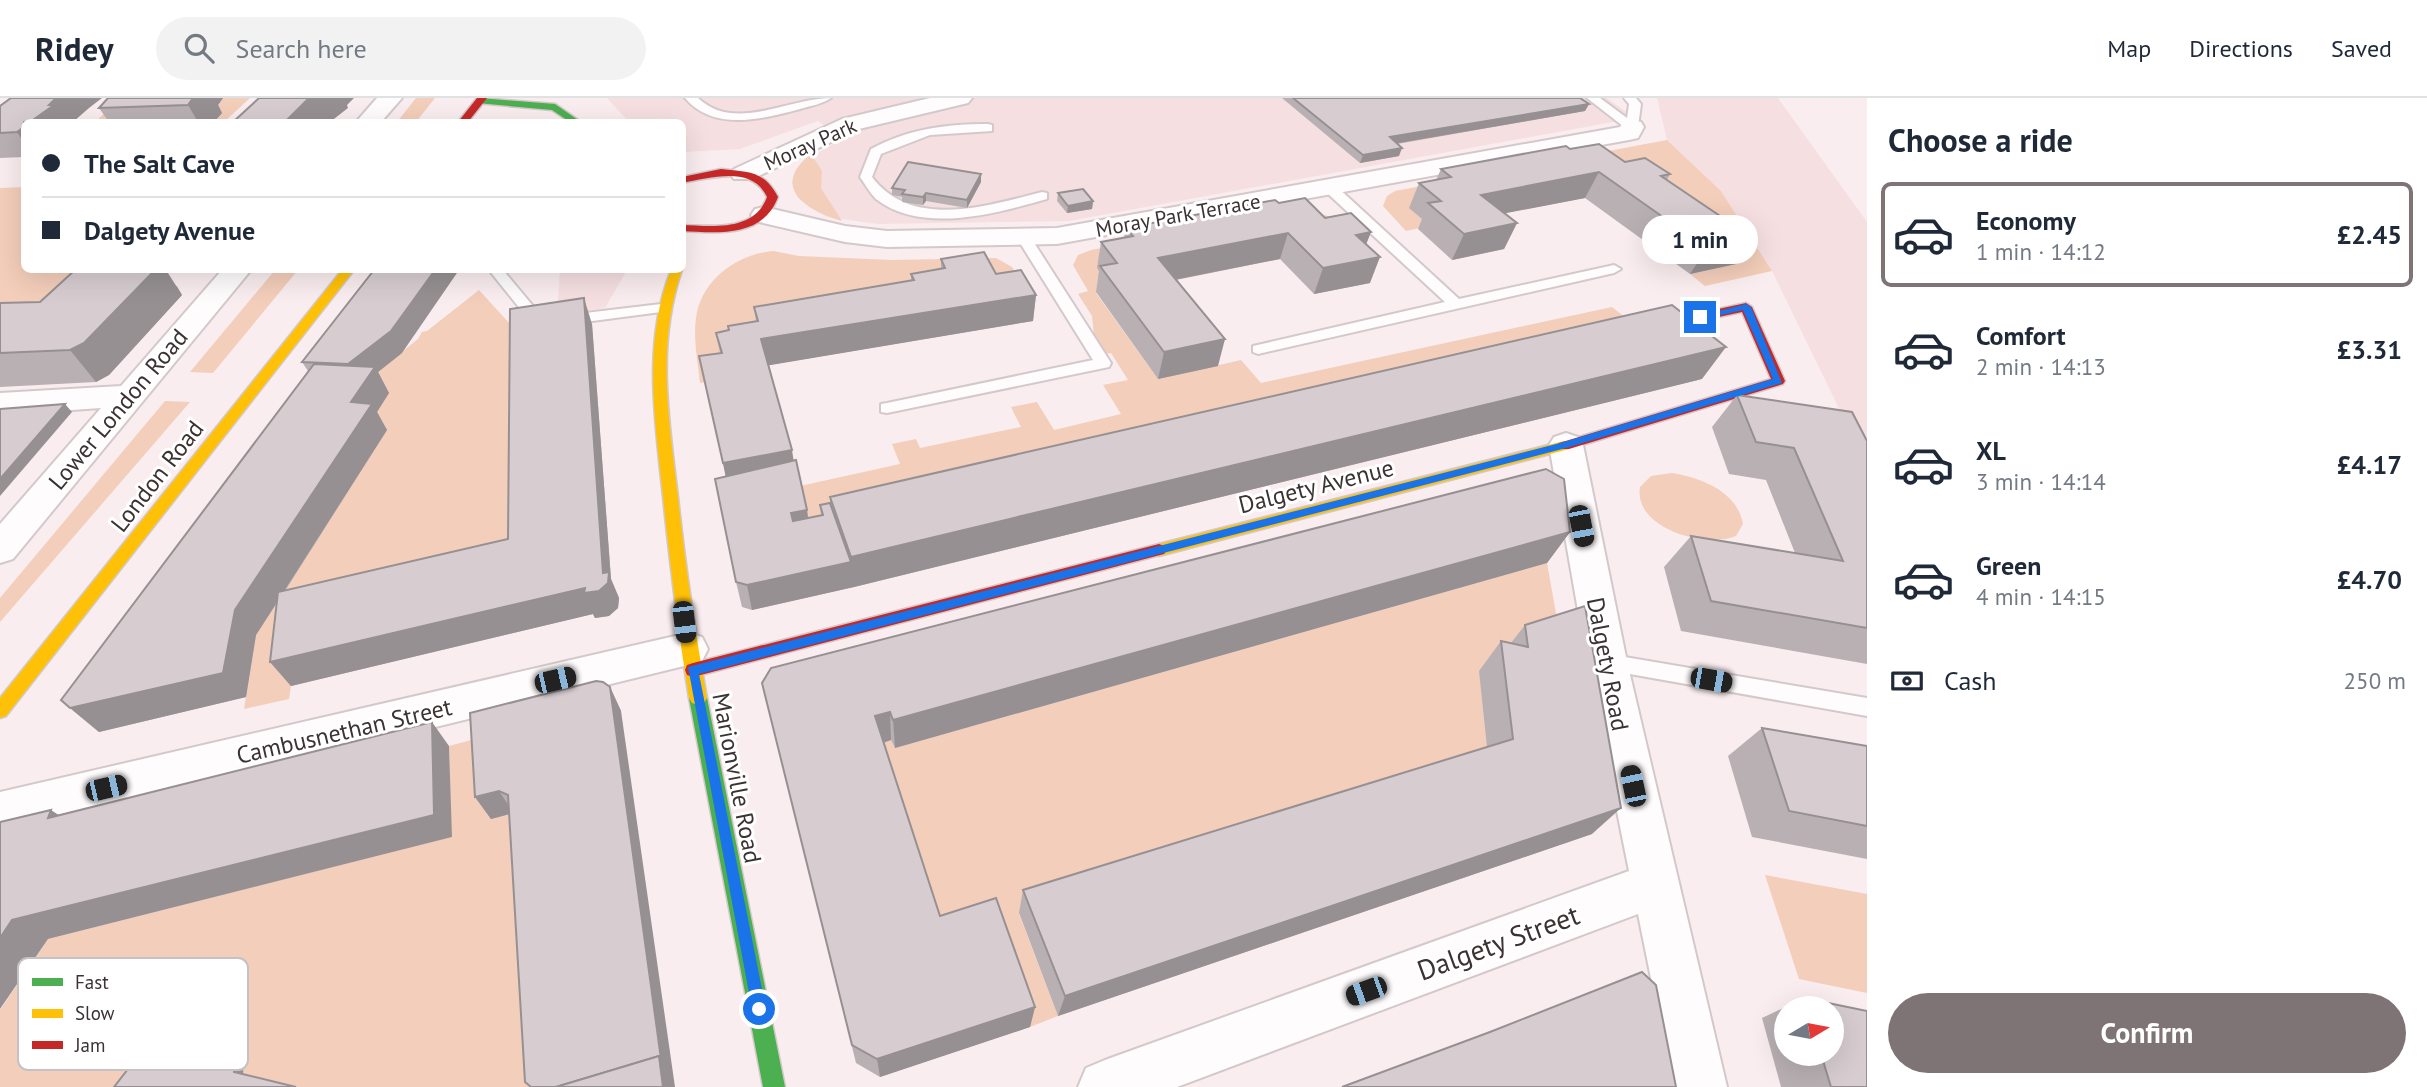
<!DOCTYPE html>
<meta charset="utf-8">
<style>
:root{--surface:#fff;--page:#f2f2f3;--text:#1f2937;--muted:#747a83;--line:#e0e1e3;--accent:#7e7375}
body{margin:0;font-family:"PT Sans",sans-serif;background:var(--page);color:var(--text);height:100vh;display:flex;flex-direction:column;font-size:26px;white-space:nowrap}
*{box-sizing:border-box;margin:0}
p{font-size:23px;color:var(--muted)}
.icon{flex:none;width:38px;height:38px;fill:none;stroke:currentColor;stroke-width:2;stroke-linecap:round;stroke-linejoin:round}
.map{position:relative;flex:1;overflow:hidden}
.drawer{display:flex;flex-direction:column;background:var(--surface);width:560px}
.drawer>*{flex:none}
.banner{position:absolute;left:21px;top:21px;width:665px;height:154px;border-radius:10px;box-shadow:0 7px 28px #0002;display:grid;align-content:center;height:154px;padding:0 21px;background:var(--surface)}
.needle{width:46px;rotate:80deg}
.controls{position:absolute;left:1774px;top:898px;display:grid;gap:14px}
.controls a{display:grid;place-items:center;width:70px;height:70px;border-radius:50%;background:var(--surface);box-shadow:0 7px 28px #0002;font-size:35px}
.end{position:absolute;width:32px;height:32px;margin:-16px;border:9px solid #1a73e8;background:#fff;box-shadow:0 0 0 4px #fff}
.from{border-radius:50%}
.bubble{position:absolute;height:49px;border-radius:24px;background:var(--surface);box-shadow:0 7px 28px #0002;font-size:23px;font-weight:700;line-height:49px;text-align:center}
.car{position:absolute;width:21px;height:42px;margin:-21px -10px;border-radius:9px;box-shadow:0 0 5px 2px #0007;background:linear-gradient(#222 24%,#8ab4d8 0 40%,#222 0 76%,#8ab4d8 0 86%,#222 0)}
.banner b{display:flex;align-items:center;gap:24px;height:66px;font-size:26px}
.banner b+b{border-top:2px solid var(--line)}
.banner i{width:18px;height:18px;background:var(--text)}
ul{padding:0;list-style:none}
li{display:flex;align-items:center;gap:21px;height:105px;margin:0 14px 10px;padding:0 7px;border:4px solid transparent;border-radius:10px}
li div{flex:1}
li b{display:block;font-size:26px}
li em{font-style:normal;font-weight:700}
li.on{border-color:var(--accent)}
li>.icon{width:63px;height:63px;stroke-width:1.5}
h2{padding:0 21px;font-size:32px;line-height:84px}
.pay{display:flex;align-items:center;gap:18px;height:77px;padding:0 21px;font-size:26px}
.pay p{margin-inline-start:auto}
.cta{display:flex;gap:14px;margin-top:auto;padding:14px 21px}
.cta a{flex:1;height:80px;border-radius:42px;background:var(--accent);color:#fff;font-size:28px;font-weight:700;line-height:80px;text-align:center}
header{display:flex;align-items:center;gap:42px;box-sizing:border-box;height:98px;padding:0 35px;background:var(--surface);border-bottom:2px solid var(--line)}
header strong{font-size:33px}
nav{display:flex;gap:38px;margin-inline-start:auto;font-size:24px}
.search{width:490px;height:63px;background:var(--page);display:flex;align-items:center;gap:18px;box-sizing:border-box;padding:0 24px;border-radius:38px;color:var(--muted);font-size:26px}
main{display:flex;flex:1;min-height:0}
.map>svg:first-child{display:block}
</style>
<header>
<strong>Ridey</strong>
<div class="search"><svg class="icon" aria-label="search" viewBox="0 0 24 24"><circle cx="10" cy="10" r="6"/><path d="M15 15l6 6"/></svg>Search here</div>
<nav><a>Map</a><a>Directions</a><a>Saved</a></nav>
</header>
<main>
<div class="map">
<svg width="1867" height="989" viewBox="0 0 1867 989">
<rect width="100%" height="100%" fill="#faedef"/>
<g fill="#f5dfe1">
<polygon points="607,0 1607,0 1635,20 1069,123 878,126 827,119 798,100 792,84 802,64 842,41 818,23 740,51 683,54 682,24 629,24"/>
<polygon points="1657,0 1778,0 1867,124 1867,368 1772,173 1721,93 1667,42"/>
<polygon points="560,172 627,172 605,210 557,216"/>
</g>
<g fill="#f3ceba">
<polygon points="158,0 250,0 224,24 214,24 211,15 222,0 132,24 95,24 109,11"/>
<polygon points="416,0 435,0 416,24 397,24"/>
<polygon points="1667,42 1721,93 1772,173 1705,188 1690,176 1735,166 1631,85 1406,133 1383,108 1387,98 1395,93"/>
<path d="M811 56 822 73 821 90 842 123C807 113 769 89 811 56Z"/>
<polygon points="24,89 24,172 88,172 0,238 0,90"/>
<polygon points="1311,112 1338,122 1096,195 1158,281 1241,262 1261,285 1612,209 1650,239 810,438 800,388 900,366 892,346 916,341 920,350 1021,329 1011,309 1037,304 1054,332 1121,316 1103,287 1128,282 1111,255 1101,257 1095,247 1092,218 1078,196 1088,193 1073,167 1078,157 1091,152"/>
<path d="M773 153 799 158 892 162 996 160 1012 169 1033 201 982 180 727 281 700 285C698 264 693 241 696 220 701 182 737 156 773 153Z"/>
<polygon points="275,172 298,172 213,275 190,274"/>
<polygon points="479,192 520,237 522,461 291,588 289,601 244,611 256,537 386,332 353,293 418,241 422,234 427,233"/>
<polygon points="165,303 190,304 0,524 0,500"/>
<path d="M1672 375C1701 380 1737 393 1743 426L1736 438C1705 451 1633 430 1640 389L1651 378Z"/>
<polygon points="1547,465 1560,538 1489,669 1019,816 1058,918 1030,929 940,840 878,646 891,642 895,650"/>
<polygon points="486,638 514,715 542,989 288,989 243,978 245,937 129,989 0,989 0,912 48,841 451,739 449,648"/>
<polygon points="1765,777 1867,796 1867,895 1799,881"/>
</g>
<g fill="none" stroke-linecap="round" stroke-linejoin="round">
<g stroke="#d3c9ca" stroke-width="4">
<g id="lane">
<path d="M685 0H698C735 35 788 0 831 0 823 6 810 8 800 11 762 21 714 34 685 0Z"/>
<polygon points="1587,0 1600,0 1627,20 1629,6 1624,0 1636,0 1641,6 1638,29 1628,32"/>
<path d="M988 26 992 27V33L930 37 881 56 872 79C912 132 987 108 1042 94L1047 95V101C997 115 922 137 876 101 870 95 865 86 860 79L871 51C908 31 946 26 988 26Z"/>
<polygon points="1326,88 1336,88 1459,201 1614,167 1621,171 1614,175 1258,256 1253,254 1253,248 1445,204 1326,94"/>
<polygon points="1024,136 1031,140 1111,265 1109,269 887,315 881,314 881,306 887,305 1093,262 1017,140"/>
<polygon points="489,172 503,172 543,220 661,206 668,210 661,214 539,230 534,228"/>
<polygon points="1607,556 1867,600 1867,618 1607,572 1600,570 1597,564 1600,558"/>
</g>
</g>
<g stroke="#d3c9ca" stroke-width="4">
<g id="street">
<polygon points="377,0 402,0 381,24 356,24"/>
<polygon points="930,0 972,0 968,5 859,31 752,81 734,81 730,76 734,71 842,21"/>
<polygon points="1632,22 1641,24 1644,29 1638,40 1629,42 1057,146 887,149 845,144 755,123 751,117 755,111 764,109 845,128 887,133 1057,130 1620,29 1623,24"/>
<polygon points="222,172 251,172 13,461 0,465 0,426 101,310 0,317 0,295 121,288"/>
<polygon points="1566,335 1578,339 1583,347 1627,564 1727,989 1673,989 1638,816 1177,989 1078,989 1086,970 1105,962 1629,773 1587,564 1549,347 1554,339"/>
<polygon points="688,535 702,539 708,551 702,563 688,567 0,736 0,694"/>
</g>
</g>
<g stroke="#d3c9ca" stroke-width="3">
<g id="fast">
<polygon points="480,0 555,6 581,24 570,24 552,12 477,5 477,1"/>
<polygon points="698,593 704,595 707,600 785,989 763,989 689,600 692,595"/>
</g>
</g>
<g stroke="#d3c9ca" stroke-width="3">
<g id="slow">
<polygon points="342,172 354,172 6,618 0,620 0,600"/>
<path d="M671 172H682C656 247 669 322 678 399 685 466 695 533 707 600L704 605 698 607 692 605 689 600C678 533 670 466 663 399 655 323 642 244 671 172Z"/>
<polygon points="1564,343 1569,345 1571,348 1569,351 1159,458 1151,452 1159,446"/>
</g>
</g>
<g stroke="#d3c9ca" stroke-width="3">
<g id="jam">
<polygon points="477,0 487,0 468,24 458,24"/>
<path d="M721 71C748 74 764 72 778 99 763 140 718 135 682 133V127C713 128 754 134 767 99 752 67 711 80 682 85V79Z"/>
<polygon points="1746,205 1752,209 1785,283 1783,286 1569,351 1559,351 1557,348 1559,345 1771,281 1742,214 1653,233 1647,229 1653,225"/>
<polygon points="1159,446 1164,448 1167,452 1164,456 693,579 687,577 685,572 687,567 693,565"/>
</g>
</g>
<use href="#lane" fill="#fefcfd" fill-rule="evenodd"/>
<use href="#street" fill="#fefcfd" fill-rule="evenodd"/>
<use href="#fast" fill="#4caf50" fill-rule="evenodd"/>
<use href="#slow" fill="#ffc107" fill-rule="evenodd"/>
<use href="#jam" fill="#c62828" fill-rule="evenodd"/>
</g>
<g fill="#b9b0b3" fill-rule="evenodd">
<polygon points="223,0 218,7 222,15 214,24 109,24 99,10"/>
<polygon points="1282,0 1580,0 1589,6 1585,13 1397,46 1399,58 1360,65"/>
<polygon points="0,8 89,10 24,24 24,59 0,60"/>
<polygon points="1570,51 1625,64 1670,76 1667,82 1754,141 1736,166 1690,176 1585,100 1505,115 1517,125 1504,151 1452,162 1418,131 1422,121 1409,110 1419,85 1436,82 1441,71"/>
<polygon points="981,76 981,84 967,110 926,103 923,107 902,104 902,99 892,97 892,90"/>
<polygon points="1058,95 1093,103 1092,111 1067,115 1057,103"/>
<polygon points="1279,105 1371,134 1366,146 1370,185 1314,196 1280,161 1176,182 1218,268 1158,281 1096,194 1099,173 1097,170 1101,144 1124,140 1126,130"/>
<polygon points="941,161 996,176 1036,197 1033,223 768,267 807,412 808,420 821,417 820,407 830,405 830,399 1702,281 854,489 752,512 742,509 736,484 726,378 699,258 720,255 716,235 729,232 756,223 754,209 911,183 911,176 941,170"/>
<polygon points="177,188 182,197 109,277 96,284 0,289 0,205 40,204"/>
<polygon points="592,226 611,481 619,500 618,510 609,518 595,520 593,516 291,588 270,564 277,505 256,537 246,599 99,634 70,610 308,273 302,264 402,255 378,274 389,295 377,314 387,332 285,493 508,441"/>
<polygon points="1737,297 1867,343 1867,566 1681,533 1664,469 1691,438 1795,455 1766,382 1729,376 1712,329"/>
<polygon points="1570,434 1547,465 895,650 891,642 884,645 940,818 1035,909 1030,929 880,979 856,965 762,585"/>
<polygon points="1525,527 1592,736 1058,918 1019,815 1023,792 1487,649 1479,573 1501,543 1511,545"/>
<polygon points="610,589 621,613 509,716 491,721 475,699"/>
<polygon points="1762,630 1867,648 1867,761 1752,739 1728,658"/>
<path d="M1804 900 1867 913V989H1781L1762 920ZM1787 910H1832V956H1787Z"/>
</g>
<g fill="#969092">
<polygon points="56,0 102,0 89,10 73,24 30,24"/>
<polygon points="193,0 223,0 218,7 222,15 214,24 198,24 188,7"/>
<polygon points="309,0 354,0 347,7 348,10 330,24 285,24"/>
<polygon points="1589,6 1585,13 1387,47 1390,39"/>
<polygon points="24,29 24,45 17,34"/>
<polygon points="1402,50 1399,58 1360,65 1363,57"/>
<polygon points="1599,74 1585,100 1470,122 1481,97"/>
<polygon points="981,76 981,84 967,110 967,102"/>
<polygon points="926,95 926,103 923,107 923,99"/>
<polygon points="1093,103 1092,111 1067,115 1068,108"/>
<polygon points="1517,125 1504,151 1452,162 1464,136"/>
<polygon points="1371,134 1361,159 1356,137"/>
<polygon points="1288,135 1280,161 1153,186 1158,160"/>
<polygon points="1754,141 1736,166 1690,176 1707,150"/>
<polygon points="1380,159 1370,185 1314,196 1323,170"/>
<polygon points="155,172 166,172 182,197 109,277 96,284 70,252"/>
<polygon points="435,172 459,172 402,255 378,274 389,295 377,314 387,332 256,537 246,599 99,634 70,610 235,512 360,288 348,266"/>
<polygon points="1036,197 1033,223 765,268 761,241"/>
<polygon points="584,200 592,226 611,481 619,500 618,510 609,518 595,520 593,516 291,588 270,564 603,475"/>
<polygon points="1225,241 1218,268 1158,281 1164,254"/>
<polygon points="1726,249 1702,281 854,489 752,512 747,487 851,464 851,459"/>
<polygon points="65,306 72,314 0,398 0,381"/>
<polygon points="792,352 796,378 728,391 723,365"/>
<polygon points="807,412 810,437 795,441 791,415"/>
<polygon points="1570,434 1547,465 895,650 893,622"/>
<polygon points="610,589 621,613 675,989 663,989"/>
<polygon points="890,614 891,642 878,646 875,618"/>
<polygon points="432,624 449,648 452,739 48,841 0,911 0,840 12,822"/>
<polygon points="499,693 514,715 491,721 475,699"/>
<polygon points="1621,710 1592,736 1058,918 1065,898"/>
<polygon points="51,712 83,733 48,720"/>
<polygon points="1035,909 1030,929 880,979 877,961"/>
<polygon points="236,932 245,937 243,978 234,974"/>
</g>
<g fill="#d7cdd0" stroke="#969092" stroke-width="2">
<polygon points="11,0 56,0 49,7 54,7 30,24 24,24 24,29 17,34 0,35 0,8"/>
<polygon points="108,0 193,0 188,7 99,10"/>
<polygon points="259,0 309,0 285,24 233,24"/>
<polygon points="1293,0 1580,0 1589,6 1390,39 1402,50 1363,57"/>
<polygon points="1599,46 1625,64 1645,60 1670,76 1661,78 1754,141 1707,150 1599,74 1481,97 1517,125 1464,136 1428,105 1441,103 1419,85 1451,79 1441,71 1566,48 1570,51"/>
<polygon points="908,64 981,76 967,102 926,95 923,99 902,96 905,92 892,90"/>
<polygon points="1083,91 1093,103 1068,108 1058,95"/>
<polygon points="1305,100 1325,120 1351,115 1371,134 1356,137 1380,159 1323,170 1288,135 1158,160 1225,241 1164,254 1100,168 1117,165 1101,144 1133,138 1126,130 1275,102 1279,105"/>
<polygon points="984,154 996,176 1021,172 1036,197 761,241 792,352 723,365 699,258 722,255 716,235 729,232 728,228 758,223 754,209 914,182 911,176 945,170 941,161"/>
<polygon points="75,172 155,172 84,245 70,252 0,255 0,205 40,204"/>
<polygon points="374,172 435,172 391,233 348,266 302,264"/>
<polygon points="584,200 603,475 609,474 608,485 599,493 584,495 585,490 270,564 278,494 508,441 510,211"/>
<polygon points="1672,207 1726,249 851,459 830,399"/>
<polygon points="314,266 375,269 351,304 372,306 235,512 223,575 70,610 61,602"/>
<polygon points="1737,297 1852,314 1867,343 1867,530 1711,503 1691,438 1843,463 1794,350 1756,344"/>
<polygon points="65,306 0,381 0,311"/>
<polygon points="796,362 807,412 791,415 793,423 823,417 820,407 830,405 851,464 747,487 736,484 715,381"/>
<polygon points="1546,371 1564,381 1570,434 893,622 890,614 875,618 940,818 996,800 1035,909 877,961 852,947 762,585 771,570"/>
<polygon points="1585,508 1621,710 1065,898 1023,792 1513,641 1501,543 1528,549 1525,527"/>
<polygon points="596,583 603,584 610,589 661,961 659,958 556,989 531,989 525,984 508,697 499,693 475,699 470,615"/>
<polygon points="432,624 434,717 12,822 0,840 0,724 51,712 48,720"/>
<polygon points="1762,630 1867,648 1867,728 1789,713"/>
<polygon points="1642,874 1656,887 1676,989 1342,989 1490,934"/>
<polygon points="1804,900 1867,913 1867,989 1831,989 1821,956 1832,956 1832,910 1807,910"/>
<polygon points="236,932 234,974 296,989 114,989 135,962"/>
<polygon points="659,958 663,989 556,989"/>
</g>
<polygon fill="#1a73e8" points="1746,206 1751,209 1782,285 1566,350 699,576 766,911 764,916 753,916 688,569 1564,344 1773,281 1743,212 1700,222 1695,219"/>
<g text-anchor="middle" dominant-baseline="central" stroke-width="6" stroke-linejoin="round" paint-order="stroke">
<g font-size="21" fill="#3b3233" stroke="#fff">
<text transform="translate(810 46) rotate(-24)">Moray Park</text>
<text transform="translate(1178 117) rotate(-10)">Moray Park Terrace</text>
</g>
<g font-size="24" fill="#3b3233" stroke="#fff">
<text transform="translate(118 311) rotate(-50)">Lower London Road</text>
<text transform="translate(157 378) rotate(-52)">London Road</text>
<text transform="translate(1316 388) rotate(-14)">Dalgety Avenue</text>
<text transform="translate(1608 566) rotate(79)">Dalgety Road</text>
<text transform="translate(344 633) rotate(-13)">Cambusnethan Street</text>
<text transform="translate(737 680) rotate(79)">Marionville Road</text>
</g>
<g font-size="28" fill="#3b3233" stroke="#fff">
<text transform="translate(1498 844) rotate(-20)">Dalgety Street</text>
</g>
</g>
<rect x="18" y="860" width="230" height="112" rx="10" fill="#fff" stroke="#c4c2c2" stroke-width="2"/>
<rect x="32" y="880" width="31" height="8" fill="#4caf50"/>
<rect x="32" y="911" width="31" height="9" fill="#ffc107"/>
<rect x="32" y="943" width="31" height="8" fill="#c62828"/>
<g font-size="19" fill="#3b3233">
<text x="75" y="891">Fast</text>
<text x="75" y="922">Slow</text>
<text x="75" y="954">Jam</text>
</g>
</svg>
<div class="controls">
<a><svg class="needle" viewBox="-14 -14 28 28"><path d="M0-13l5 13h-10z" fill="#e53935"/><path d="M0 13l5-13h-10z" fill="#747a83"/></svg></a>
</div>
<i class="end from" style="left:759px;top:911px"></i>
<i class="end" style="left:1700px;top:219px"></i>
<div class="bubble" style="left:1642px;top:117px;width:116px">1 min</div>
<i class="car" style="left:1581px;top:428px;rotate:169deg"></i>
<i class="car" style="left:684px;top:524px;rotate:173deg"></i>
<i class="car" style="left:555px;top:582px;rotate:77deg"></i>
<i class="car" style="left:1711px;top:582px;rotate:100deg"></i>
<i class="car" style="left:1633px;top:688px;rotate:348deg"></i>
<i class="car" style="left:106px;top:690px;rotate:77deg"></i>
<i class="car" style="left:1366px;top:893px;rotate:250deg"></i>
<div class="banner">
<b><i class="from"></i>The Salt Cave</b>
<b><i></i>Dalgety Avenue</b>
</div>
</div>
<section class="drawer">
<h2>Choose a ride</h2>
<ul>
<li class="on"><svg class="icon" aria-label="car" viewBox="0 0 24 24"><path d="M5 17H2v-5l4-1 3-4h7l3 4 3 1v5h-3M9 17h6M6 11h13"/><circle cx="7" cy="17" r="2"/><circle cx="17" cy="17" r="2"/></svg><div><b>Economy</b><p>1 min · 14:12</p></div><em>£2.45</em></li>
<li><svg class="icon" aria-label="car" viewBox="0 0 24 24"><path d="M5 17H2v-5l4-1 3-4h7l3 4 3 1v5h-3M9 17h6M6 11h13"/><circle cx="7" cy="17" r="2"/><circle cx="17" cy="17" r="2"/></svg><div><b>Comfort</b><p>2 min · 14:13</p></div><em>£3.31</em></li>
<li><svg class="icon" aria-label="car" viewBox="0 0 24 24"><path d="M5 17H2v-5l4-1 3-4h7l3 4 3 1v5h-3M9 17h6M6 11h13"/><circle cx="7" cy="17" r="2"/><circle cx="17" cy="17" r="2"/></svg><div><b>XL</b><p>3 min · 14:14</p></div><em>£4.17</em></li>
<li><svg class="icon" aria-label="car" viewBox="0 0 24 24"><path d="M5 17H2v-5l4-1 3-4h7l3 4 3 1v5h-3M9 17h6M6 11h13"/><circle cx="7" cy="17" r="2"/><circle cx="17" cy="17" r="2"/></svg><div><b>Green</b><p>4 min · 14:15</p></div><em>£4.70</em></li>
</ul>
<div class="pay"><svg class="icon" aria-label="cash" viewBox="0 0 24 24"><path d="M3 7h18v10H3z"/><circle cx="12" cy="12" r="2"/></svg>Cash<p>250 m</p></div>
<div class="cta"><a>Confirm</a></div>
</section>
</main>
